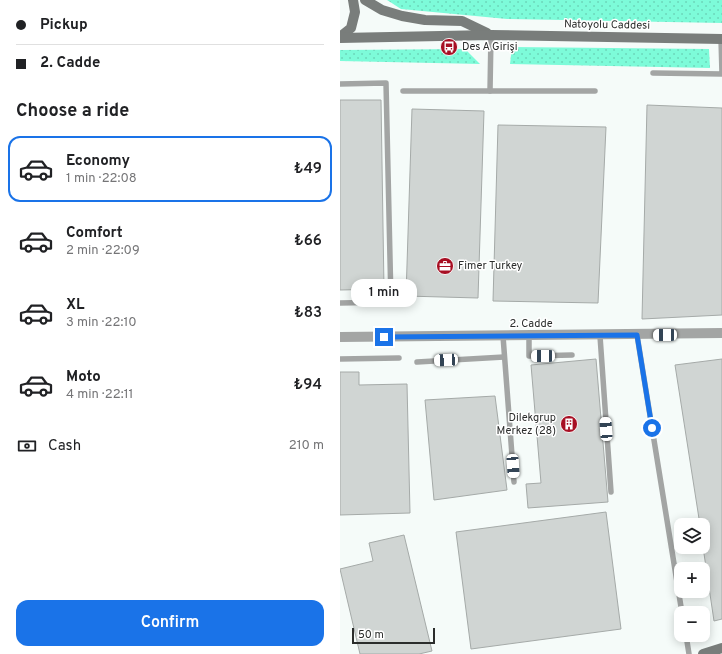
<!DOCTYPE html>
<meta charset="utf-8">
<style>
:root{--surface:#fff;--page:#f6f6f6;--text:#202124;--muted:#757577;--line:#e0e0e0;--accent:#1a73e8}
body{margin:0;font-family:Overpass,sans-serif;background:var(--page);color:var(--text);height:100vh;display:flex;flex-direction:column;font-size:15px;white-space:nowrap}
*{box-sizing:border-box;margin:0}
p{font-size:13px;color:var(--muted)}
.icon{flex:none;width:22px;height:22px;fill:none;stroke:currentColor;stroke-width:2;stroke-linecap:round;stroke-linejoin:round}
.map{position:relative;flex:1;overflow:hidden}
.drawer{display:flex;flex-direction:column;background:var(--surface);width:340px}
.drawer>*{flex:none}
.top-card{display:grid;align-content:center;height:88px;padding:0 16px;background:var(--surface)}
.controls{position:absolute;left:334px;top:518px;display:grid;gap:8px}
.controls a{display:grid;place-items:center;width:36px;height:36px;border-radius:8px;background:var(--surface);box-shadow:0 2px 10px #0003;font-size:20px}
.scale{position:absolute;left:12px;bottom:10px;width:83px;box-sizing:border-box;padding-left:4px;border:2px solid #2b2d2c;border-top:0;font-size:11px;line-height:14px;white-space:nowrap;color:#2b2d2c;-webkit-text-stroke:3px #fff;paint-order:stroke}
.end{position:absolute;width:18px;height:18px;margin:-9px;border:5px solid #1a73e8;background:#fff;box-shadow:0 0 0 2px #fff}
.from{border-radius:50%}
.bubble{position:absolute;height:28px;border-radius:12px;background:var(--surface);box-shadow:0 2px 10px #0003;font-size:13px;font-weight:600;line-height:28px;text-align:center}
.car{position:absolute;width:12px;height:24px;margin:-12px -6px;border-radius:5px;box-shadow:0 0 3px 1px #0007;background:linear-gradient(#fff 24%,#345 0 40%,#fff 0 76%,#345 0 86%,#fff 0)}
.top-card b{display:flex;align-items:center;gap:14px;height:38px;font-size:15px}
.top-card b+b{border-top:1px solid var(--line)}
.top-card i{width:10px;height:10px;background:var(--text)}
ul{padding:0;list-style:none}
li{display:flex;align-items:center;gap:12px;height:66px;margin:0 8px 6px;padding:0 8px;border:2px solid transparent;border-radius:12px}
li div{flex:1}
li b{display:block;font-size:15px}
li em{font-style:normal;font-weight:600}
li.current{border-color:var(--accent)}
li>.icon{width:36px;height:36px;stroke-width:1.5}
h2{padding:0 16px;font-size:18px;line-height:48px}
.pay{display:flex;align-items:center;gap:10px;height:44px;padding:0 16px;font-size:15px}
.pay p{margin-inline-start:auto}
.cta{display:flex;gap:8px;margin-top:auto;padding:8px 16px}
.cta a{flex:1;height:46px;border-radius:12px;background:var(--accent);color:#fff;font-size:16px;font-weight:600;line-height:46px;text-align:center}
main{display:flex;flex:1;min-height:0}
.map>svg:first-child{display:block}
</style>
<main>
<section class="drawer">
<div class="top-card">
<b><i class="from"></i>Pickup</b>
<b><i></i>2. Cadde</b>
</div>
<h2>Choose a ride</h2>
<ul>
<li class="current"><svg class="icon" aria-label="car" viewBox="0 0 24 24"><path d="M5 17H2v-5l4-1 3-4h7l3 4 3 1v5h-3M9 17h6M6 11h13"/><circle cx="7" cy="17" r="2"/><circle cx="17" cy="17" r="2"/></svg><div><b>Economy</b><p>1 min · 22:08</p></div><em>₺49</em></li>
<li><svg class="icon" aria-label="car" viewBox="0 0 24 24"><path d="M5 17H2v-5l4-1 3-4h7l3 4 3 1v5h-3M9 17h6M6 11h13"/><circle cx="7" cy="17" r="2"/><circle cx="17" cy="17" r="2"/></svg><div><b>Comfort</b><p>2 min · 22:09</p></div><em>₺66</em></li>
<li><svg class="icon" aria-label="car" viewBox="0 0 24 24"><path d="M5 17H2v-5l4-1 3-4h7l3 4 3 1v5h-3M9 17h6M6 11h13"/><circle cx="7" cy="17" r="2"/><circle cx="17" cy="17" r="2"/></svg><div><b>XL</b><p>3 min · 22:10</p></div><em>₺83</em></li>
<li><svg class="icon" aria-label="car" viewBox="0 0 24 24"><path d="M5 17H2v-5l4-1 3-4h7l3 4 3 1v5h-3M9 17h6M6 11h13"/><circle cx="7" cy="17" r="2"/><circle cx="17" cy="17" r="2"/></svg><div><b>Moto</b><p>4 min · 22:11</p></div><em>₺94</em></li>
</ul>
<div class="pay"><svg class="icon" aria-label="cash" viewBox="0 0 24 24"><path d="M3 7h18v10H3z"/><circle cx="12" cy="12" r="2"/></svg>Cash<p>210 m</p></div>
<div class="cta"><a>Confirm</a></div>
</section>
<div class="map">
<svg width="382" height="654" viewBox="0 0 382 654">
<defs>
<pattern id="grass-dots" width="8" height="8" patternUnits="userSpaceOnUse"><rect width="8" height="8" fill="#7dfbd9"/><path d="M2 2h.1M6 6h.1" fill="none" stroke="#6cd7ba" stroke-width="1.8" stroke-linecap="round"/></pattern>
</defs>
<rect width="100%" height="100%" fill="#f5fbf9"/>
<g fill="url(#grass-dots)">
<polygon points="47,0 382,0 382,23 167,19 61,9"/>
<polygon points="172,47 369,49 370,68 170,64"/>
<polygon points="125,49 140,64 0,61 0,50"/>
</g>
<g fill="#d0d5d3" stroke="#a5aaa8">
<polygon points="0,100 41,100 44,289 0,290"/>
<polygon points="307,105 382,108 382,315 302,319"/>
<polygon points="72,109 144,111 138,298 66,296"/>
<polygon points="158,125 266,127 258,303 153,301"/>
<polygon points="256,359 268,502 188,508 186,484 201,483 191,365"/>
<polygon points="382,359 382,619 374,621 363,547 363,525 360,525 335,365"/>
<polygon points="0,372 19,372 19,385 67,384 70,513 0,515"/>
<polygon points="155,396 167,490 94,500 85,400"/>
<polygon points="266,512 281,629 131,649 116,532"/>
<polygon points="64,535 92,651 79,654 20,654 0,569 33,561 29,543"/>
</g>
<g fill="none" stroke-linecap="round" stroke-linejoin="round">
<g stroke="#a3a5a4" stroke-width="5.5">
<polyline points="313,73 382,74 381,39"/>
<polyline points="0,84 46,83 51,302 0,303"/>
<polyline points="63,91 255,91"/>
<polyline points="150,91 151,35"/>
<polyline points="297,335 342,613"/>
<polyline points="163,336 174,482"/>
<polyline points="189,336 189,356 232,355"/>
<polyline points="260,336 271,492"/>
<polyline points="0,359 59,358"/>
<polyline points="77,362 164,357"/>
<polyline points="346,635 349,654"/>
</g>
<polyline stroke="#a3a5a4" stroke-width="10" points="0,337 382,333"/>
<g stroke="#797d7b" stroke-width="10">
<polyline points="25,0 42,10 62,16 85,20 122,21 147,33"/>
<polyline points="0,37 11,28 15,12 13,0"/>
<polyline points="0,38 151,35 382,39"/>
<polyline points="363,654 382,648"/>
</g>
</g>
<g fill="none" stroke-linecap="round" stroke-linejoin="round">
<polyline stroke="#1a73e8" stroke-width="5" points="44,337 297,335 312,428"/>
</g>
<defs>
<g id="bus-disc" transform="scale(0.9)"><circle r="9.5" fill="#a70f23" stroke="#fff"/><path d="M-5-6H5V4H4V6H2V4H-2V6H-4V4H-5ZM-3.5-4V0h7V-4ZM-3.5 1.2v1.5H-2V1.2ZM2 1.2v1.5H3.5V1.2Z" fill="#fff"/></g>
<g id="office-disc" transform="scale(0.9)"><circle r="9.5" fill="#a70f23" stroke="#fff"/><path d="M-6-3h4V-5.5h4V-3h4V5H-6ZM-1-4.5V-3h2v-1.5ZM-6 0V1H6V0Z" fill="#fff"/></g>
<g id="building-disc" transform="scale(0.9)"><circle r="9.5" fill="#a70f23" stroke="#fff"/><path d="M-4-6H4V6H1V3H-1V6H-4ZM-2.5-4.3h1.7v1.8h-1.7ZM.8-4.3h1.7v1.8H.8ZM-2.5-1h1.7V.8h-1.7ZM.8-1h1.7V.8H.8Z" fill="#fff"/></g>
</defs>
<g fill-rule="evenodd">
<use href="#bus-disc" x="109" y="47"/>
<use href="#office-disc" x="105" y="266"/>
<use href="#building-disc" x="229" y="424"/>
</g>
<g text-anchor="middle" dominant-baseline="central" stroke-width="3" stroke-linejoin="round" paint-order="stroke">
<g font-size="11" fill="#2b2d2c" stroke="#fff">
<text transform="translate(267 25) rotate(1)">Natoyolu Caddesi</text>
<text x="191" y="324">2. Cadde</text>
</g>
<g font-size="11" fill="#2b2d2c" stroke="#fff" text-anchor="start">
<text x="122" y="47">Des A Girişi</text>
<text x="118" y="266">Fimer Turkey</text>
<text x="216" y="418" text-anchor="end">Dilekgrup<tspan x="216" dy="13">Merkez (28)</tspan></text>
</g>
</g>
</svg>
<div class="controls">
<a><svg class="icon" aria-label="layers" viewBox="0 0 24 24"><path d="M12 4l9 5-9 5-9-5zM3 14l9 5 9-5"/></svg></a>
<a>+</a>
<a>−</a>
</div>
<div class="scale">50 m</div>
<i class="end from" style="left:312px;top:428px"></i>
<i class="end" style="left:44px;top:337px"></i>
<div class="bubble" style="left:11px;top:279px;width:66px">1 min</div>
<i class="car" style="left:325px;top:335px;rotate:269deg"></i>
<i class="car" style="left:203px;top:356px;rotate:269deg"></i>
<i class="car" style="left:106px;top:360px;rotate:267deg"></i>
<i class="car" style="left:266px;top:429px;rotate:356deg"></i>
<i class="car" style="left:173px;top:466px;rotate:176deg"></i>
</div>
</main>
